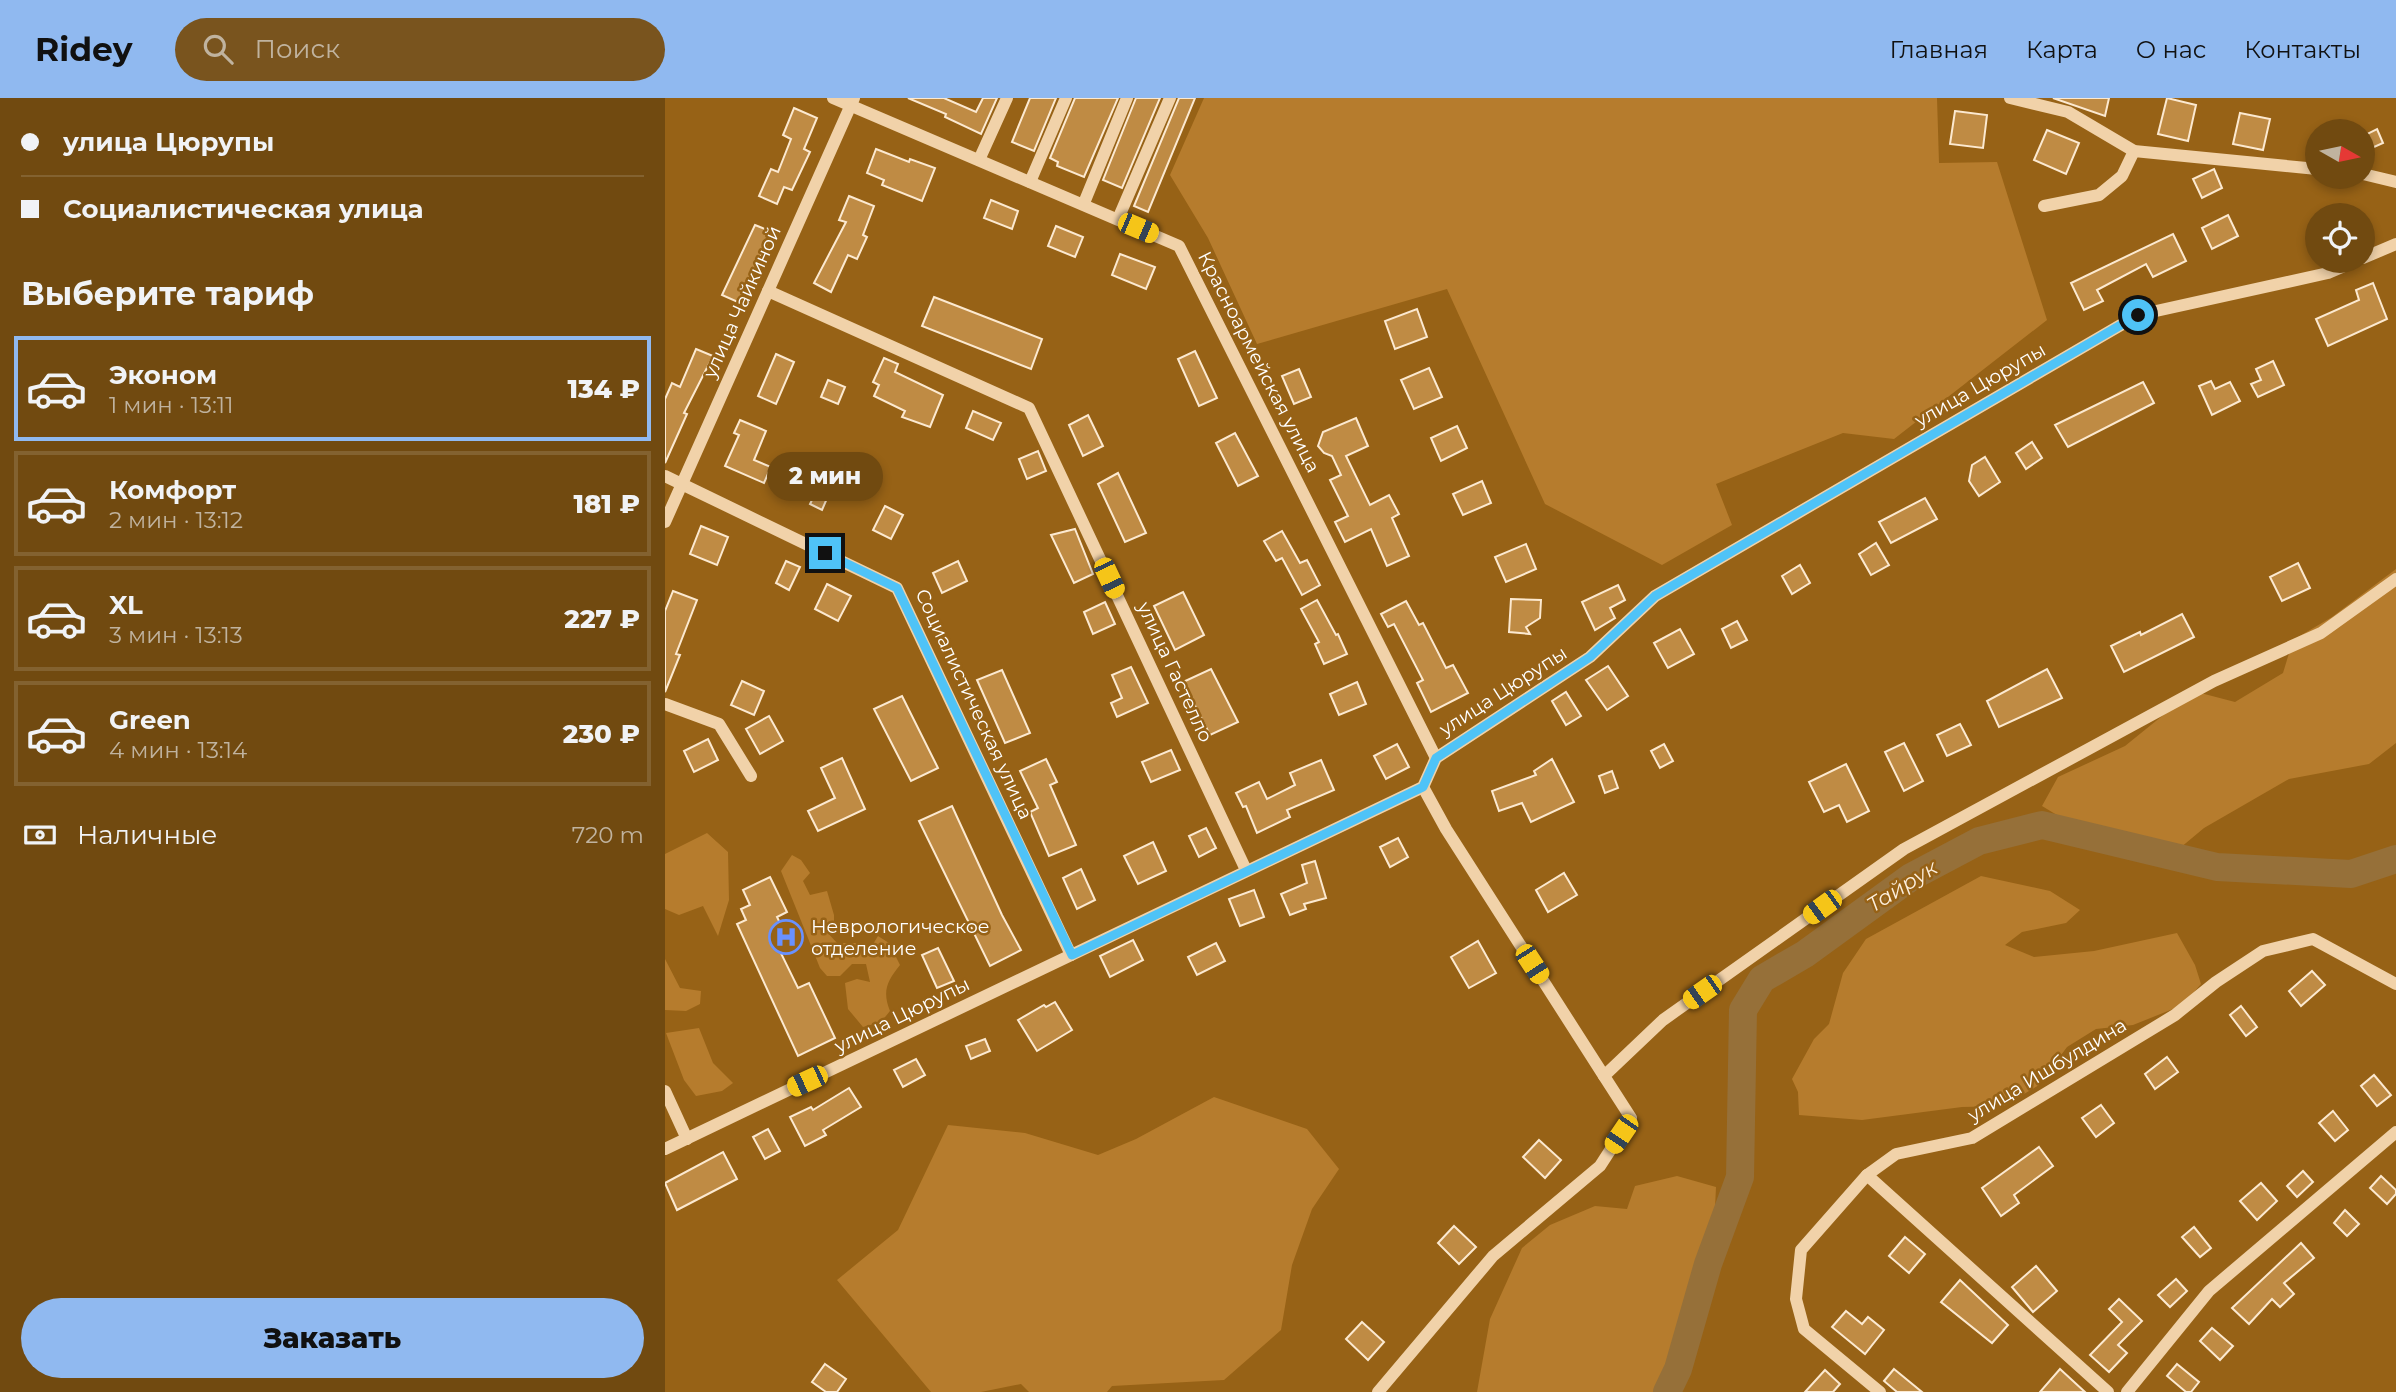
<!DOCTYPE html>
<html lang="ru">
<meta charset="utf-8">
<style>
:root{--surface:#714a10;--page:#79541e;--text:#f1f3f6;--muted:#c0b39f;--line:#836230;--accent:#90b9f0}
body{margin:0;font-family:Montserrat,sans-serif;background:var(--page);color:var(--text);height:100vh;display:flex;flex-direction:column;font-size:26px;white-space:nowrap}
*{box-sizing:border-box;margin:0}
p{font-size:23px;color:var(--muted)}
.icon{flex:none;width:38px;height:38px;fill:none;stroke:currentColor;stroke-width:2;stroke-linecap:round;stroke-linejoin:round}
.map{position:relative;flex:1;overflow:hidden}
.drawer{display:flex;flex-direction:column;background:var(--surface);width:665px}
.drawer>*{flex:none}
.hud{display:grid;align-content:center;height:154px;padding:0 21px;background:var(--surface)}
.needle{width:46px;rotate:99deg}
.tools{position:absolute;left:1640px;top:21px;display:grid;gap:14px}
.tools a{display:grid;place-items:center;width:70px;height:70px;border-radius:50%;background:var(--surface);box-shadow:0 4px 10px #0003;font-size:35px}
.end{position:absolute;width:32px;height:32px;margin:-16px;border:9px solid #4fc3f7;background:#111;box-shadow:0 0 0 4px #111}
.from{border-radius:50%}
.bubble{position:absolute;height:49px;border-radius:24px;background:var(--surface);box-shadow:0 4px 10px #0003;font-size:23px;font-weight:800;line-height:49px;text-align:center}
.car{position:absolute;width:21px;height:42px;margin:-21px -10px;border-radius:9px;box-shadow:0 0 5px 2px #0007;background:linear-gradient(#f5c518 24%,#345 0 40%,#f5c518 0 76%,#345 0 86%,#f5c518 0)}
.hud b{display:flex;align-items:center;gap:24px;height:66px;font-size:26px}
.hud b+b{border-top:2px solid var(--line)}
.hud i{width:18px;height:18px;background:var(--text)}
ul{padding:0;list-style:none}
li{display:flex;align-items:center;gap:21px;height:105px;margin:0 14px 10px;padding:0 7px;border:4px solid var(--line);border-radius:0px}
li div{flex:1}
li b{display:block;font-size:26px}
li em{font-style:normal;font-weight:800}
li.active{border-color:var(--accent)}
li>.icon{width:63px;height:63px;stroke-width:1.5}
h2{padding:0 21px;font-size:32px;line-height:84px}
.pay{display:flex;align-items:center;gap:18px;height:77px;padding:0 21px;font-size:26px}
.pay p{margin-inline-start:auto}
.primary-button{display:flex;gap:14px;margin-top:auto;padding:14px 21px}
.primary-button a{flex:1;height:80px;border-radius:42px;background:var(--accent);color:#111;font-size:28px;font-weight:800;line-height:80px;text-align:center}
header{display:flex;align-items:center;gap:42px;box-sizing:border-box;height:98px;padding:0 35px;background:var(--accent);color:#111}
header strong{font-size:33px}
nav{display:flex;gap:38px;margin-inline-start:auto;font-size:24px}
.search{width:490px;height:63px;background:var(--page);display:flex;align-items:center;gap:18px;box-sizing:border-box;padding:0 24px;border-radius:38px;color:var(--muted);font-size:26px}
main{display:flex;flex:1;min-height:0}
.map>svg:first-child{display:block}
</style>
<header>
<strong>Ridey</strong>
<div class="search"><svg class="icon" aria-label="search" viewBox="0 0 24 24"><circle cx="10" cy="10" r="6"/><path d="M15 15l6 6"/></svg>Поиск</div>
<nav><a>Главная</a><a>Карта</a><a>О нас</a><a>Контакты</a></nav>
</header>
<main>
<section class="drawer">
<div class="hud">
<b><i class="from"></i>улица Цюрупы</b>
<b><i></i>Социалистическая улица</b>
</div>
<h2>Выберите тариф</h2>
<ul>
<li class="active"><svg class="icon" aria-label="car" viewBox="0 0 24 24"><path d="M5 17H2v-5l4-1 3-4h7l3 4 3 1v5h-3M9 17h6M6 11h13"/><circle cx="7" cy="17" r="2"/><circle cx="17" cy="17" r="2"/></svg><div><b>Эконом</b><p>1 мин · 13:11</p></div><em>134 ₽</em></li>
<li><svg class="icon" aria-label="car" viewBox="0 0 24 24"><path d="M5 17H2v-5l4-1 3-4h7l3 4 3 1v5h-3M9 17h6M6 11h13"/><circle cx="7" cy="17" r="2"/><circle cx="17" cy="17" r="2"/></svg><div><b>Комфорт</b><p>2 мин · 13:12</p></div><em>181 ₽</em></li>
<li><svg class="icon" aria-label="car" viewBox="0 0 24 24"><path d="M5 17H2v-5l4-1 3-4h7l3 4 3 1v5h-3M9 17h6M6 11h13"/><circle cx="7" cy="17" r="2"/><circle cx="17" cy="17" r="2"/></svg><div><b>XL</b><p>3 мин · 13:13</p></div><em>227 ₽</em></li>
<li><svg class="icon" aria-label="car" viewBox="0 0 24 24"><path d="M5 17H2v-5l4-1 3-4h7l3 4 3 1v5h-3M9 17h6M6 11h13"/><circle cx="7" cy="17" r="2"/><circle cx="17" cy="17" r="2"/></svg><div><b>Green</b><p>4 мин · 13:14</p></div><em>230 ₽</em></li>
</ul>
<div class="pay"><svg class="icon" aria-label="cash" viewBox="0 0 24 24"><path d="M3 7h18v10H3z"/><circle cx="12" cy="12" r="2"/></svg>Наличные<p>720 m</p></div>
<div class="primary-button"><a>Заказать</a></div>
</section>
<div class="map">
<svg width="1731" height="1294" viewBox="0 0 1731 1294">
<rect width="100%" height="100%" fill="#976216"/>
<g fill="#b67c2d">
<polygon points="539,0 1272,0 1274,65 1332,64 1382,222 1229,341 1178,335 1051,386 1067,427 997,467 880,406 782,191 592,246 543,140 505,77"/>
<polygon points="1731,471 1731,645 1704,666 1624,681 1539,730 1515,750 1410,728 1377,708 1393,679 1460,648 1528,593 1570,604 1618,575 1628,542 1667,519"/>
<polygon points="42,735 63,754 64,802 53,838 38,808 14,817 0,811 0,756"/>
<path d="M127 757 136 762 145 775 138 783 145 797 162 793 169 817V828L161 833 172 845H192L202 856 213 838 224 845 235 867C222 883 217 893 225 913L216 924 198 929 183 911 180 885 192 881 205 884 201 866H187L175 878H162L155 870 116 773Z"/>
<polygon points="1316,778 1385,793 1415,812 1401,825 1357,834 1340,847 1369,859 1429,853 1512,835 1530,867 1536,886 1518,907 1468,927 1431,931 1402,949 1374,987 1339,1008 1297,1009 1197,1022 1134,1017 1133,994 1127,981 1149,941 1164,926 1178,875 1201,841"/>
<polygon points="0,861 15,890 36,893 35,906 21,913 0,912"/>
<polygon points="34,930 48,965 68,985 57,993 31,998 19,982 1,935"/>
<polygon points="549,999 642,1031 674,1071 647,1111 627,1167 616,1232 559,1282 447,1288 442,1294 364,1294 356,1286 316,1294 266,1294 172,1182 233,1132 283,1027 360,1035 433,1057 471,1041"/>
<polygon points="1012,1078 1051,1089 1049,1131 999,1294 812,1294 825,1221 857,1150 885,1127 930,1108 962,1111 970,1088"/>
</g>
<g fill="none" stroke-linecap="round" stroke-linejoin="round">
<polyline stroke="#967039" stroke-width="28" points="1002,1294 1013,1271 1043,1166 1075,1079 1078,912 1097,881 1140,856 1246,779 1314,743 1377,727 1552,769 1686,776 1731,761"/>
</g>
<g fill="#bf8b44" stroke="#fce9d0" stroke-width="2">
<polygon points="243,0 279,0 311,14 318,0 332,0 316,36 280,19 281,16"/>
<polygon points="365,0 391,0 369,53 347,44"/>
<polygon points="410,0 453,0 419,79 392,68 393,64 385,60"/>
<polygon points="471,0 495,0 457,90 438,82"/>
<polygon points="514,0 530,0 483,114 469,108"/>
<polygon points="1388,0 1444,0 1440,18"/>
<polygon points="1502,0 1531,7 1523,43 1493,36"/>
<polygon points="129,10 152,20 139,51 145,54 127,92 119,89 112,106 94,98 106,71 113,74 126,41 118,37"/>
<polygon points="1290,13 1322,17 1318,50 1285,46"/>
<polygon points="1575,15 1605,21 1598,52 1568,46"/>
<polygon points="1712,31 1718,45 1698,54 1698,38"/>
<polygon points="1382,32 1414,45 1401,76 1369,62"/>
<polygon points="211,51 244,64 245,61 270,70 257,103 217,87 219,82 202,75"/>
<polygon points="1549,71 1557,90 1537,100 1528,81"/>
<polygon points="184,98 209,108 198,137 202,139 192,161 183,157 166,194 149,185 181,124 174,122"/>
<polygon points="326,102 353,113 347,131 319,120"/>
<polygon points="1563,117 1573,138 1547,151 1537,130"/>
<polygon points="90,127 107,134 75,205 57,197"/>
<polygon points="391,128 418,139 410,159 383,148"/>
<polygon points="1508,136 1521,163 1488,179 1481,166 1432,192 1438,203 1419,212 1406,185"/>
<polygon points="455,156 490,169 481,191 447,177"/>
<polygon points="1708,185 1722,221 1663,248 1651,221 1694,202 1691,192"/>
<polygon points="269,199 377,241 366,271 257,228"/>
<polygon points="752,211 762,239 730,251 720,223"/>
<polygon points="31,251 48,258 19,315 22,316 0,365 0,301 7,285 15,289"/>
<polygon points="530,253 552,300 534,308 513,261"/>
<polygon points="111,256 129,264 111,306 93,298"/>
<polygon points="219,260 233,266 230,274 278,297 265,329 237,319 240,313 209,298 214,287 208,284"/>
<polygon points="1608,263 1619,287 1593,299 1586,286 1596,282 1591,271"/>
<polygon points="764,270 777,299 749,311 736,282"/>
<polygon points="634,271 646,299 629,306 617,278"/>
<polygon points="163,282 180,289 173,306 156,299"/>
<polygon points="1546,283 1550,291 1565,284 1575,303 1547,317 1534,288"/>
<polygon points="1478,284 1489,305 1403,349 1390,327"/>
<polygon points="308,313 336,325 328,342 301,330"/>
<polygon points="423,317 438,348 418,358 404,327"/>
<polygon points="691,320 703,348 681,358 705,407 724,397 734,416 727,420 744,458 722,468 706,431 680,444 670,424 683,418 665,382 676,377 667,358 659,355 653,348 658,334"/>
<polygon points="75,322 101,333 89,362 106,369 99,385 60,368 74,337 69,335"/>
<polygon points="792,328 802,350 776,363 766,340"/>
<polygon points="570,335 593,378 573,388 551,345"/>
<polygon points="1367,344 1377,360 1361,371 1351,355"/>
<polygon points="373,353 381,373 362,381 354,361"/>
<polygon points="1320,359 1335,384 1314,398 1304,383 1307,367"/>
<polygon points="148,374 176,387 170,401 163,398 157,412 145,406 152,392 141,387"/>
<polygon points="453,375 481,435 460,444 433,386"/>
<polygon points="817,383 826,405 798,417 788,396"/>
<polygon points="1260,400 1272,421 1226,445 1214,424"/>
<polygon points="220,408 238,417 226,441 208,432"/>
<polygon points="36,428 63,439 52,467 25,456"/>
<polygon points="410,431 428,476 409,485 386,437"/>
<polygon points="617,433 635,465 642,462 655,487 637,497 617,460 611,463 599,443"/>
<polygon points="1211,445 1224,467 1206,477 1194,456"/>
<polygon points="861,446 871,471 841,484 830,459"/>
<polygon points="121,463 135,469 124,492 111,485"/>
<polygon points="293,463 302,483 277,495 268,475"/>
<polygon points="1633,465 1645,490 1617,503 1605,479"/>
<polygon points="1135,467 1145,485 1127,496 1117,478"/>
<polygon points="162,486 186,498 173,523 150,511"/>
<polygon points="953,487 960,502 945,510 950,520 930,532 917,504"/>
<polygon points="8,493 32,502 11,556 15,557 0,594 0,513"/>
<polygon points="518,494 539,537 510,552 489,508"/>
<polygon points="846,501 876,502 875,520 861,529 865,536 844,534"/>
<polygon points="652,502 671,537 673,536 682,556 659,566 650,546 654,544 636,511"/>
<polygon points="741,503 754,527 758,525 781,570 788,567 803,595 766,614 752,585 758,582 729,526 723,529 716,516"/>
<polygon points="440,504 450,526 428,536 419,514"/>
<polygon points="1517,516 1529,539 1459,574 1446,548 1475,534 1476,537"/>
<polygon points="1072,523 1082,542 1066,550 1057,531"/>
<polygon points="1015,531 1029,556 1003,570 989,545"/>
<polygon points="943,568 963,598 942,612 921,582"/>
<polygon points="466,569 483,605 452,619 446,605 457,600 447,577"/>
<polygon points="546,571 573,624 545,637 518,584"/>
<polygon points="1382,571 1397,600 1334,629 1322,603"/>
<polygon points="337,572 365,635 340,645 312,582"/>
<polygon points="77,583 99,593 89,617 66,607"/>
<polygon points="692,584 701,606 674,617 665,596"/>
<polygon points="901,594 916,618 901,627 887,603"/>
<polygon points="237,598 273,670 246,683 209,611"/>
<polygon points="104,618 118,643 95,656 81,631"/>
<polygon points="1295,626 1306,647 1282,658 1272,637"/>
<polygon points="43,641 53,662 29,674 19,653"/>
<polygon points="1239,645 1258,683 1239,693 1220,654"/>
<polygon points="732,646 744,669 721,681 709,658"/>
<polygon points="999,646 1008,663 995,670 986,653"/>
<polygon points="506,652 515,672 486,684 477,664"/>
<polygon points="177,660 200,711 153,733 143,713 170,700 156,670"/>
<polygon points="381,661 392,684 385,687 411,747 384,758 365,714 373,710 355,673"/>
<polygon points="887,661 909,704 866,724 857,705 834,713 827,693 871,677 869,673"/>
<polygon points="656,662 669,692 622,712 625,719 592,735 581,708 578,709 571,695 594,684 602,701 630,687 625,675"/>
<polygon points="1181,666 1204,713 1182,724 1174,707 1159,714 1144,684"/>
<polygon points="947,673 953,690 940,695 934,678"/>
<polygon points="287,708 337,817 356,852 325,868 254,723"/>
<polygon points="541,730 551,750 534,759 524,738"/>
<polygon points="733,740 743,759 725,769 715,749"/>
<polygon points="488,744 501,773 473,786 459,758"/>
<polygon points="650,763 661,800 639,806 641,811 625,817 616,796 642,785 637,767"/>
<polygon points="416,771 430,802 412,811 398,780"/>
<polygon points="899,775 912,797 883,814 871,792"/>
<polygon points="105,779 122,814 112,819 119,833 108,839 133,890 144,885 170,940 133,958 72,826 81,822 76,811 85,807 78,792"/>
<polygon points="589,792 599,819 575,828 564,801"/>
<polygon points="468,842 478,862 445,879 435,858"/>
<polygon points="813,843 831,875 804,890 786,859"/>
<polygon points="551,845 560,863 532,877 523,859"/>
<polygon points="273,850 289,883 272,890 257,857"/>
<polygon points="1647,873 1660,887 1636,908 1624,893"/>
<polygon points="390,904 407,932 372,953 353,922 379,907 381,909"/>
<polygon points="1576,908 1592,929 1581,938 1565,917"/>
<polygon points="320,941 325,953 306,961 301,948"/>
<polygon points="1502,959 1513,974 1490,991 1480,976"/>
<polygon points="251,961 260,977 238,989 229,972"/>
<polygon points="1709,977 1726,997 1712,1008 1696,988"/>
<polygon points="184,990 196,1009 158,1032 161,1037 140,1048 125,1019 146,1009 148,1012"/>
<polygon points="1436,1007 1449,1025 1431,1039 1417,1020"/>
<polygon points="1668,1013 1683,1032 1670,1043 1654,1025"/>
<polygon points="103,1031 115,1053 100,1061 88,1039"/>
<polygon points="874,1042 896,1062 880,1080 858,1059"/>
<polygon points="1374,1049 1388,1068 1349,1097 1354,1105 1336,1118 1317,1090"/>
<polygon points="58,1054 72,1081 12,1112 0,1085"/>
<polygon points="1638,1073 1648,1084 1632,1099 1622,1088"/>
<polygon points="1716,1078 1731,1092 1731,1096 1722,1106 1705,1090"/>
<polygon points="1596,1085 1612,1103 1592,1122 1575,1103"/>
<polygon points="1680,1112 1694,1126 1682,1138 1669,1125"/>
<polygon points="789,1128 811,1149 794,1166 773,1145"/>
<polygon points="1529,1129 1546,1150 1535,1159 1517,1139"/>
<polygon points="1240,1139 1260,1156 1244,1175 1224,1158"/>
<polygon points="1636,1145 1649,1160 1619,1185 1629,1196 1615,1209 1607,1201 1584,1226 1567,1210"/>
<polygon points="1371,1168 1392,1193 1368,1214 1347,1189"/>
<polygon points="1511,1181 1522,1193 1505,1209 1493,1197"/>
<polygon points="1295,1182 1343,1227 1327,1245 1276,1204"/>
<polygon points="1454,1201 1477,1223 1453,1247 1462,1255 1444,1274 1425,1257 1457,1224 1444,1211"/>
<polygon points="1181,1213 1197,1226 1203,1219 1219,1232 1200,1256 1167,1229"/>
<polygon points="697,1224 719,1244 703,1262 681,1241"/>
<polygon points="1547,1230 1568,1248 1555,1262 1535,1243"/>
<polygon points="160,1266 181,1281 172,1294 161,1294 147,1284"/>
<polygon points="1512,1266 1534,1284 1526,1294 1521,1294 1502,1278"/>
<polygon points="1229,1271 1257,1294 1232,1294 1219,1283"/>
<polygon points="1395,1271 1420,1294 1375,1294"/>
<polygon points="1160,1272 1175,1286 1168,1294 1140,1294"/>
</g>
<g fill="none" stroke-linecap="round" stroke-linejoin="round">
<g stroke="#f1d2a9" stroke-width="12">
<polyline points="168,0 514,148 771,660"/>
<polyline points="1345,0 1403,14 1469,53 1652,71"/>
<polyline points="314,62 342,0"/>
<polyline points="1698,76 1731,84"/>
<polyline points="365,84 401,0"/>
<polyline points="419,105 462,0"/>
<polyline points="1379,108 1434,97 1457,78 1469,53"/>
<polyline points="453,121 505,0"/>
<polyline points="1698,160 1731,146"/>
<polyline points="103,193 364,310 581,772"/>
<polyline points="0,378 232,490 406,857"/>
<polyline points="0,424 189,0"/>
<polyline points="0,606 54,626 86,678"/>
<polyline points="758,689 781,731 939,978"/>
<polyline points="0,993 22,1041"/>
<polyline points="0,1051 758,689 771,660 925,559 990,498 1473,217 1663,175 1691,163"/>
<polyline points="1202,1077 1443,1294"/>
<polyline points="713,1294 828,1158 935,1068 966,1020 939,978 998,922 1239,751 1549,583 1656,535 1731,481"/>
<polyline points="1215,1294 1139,1231 1131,1201 1136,1152 1202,1077 1231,1056 1307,1040 1510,917 1551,884 1598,853 1648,841 1731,886"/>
<polyline points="1462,1294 1544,1193 1731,1034"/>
</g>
</g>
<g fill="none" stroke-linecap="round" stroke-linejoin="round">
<polyline stroke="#4fc3f7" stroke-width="9" points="160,455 232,490 407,857 758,689 771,660 925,559 990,498 1473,217"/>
</g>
<defs>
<g id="hospital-ring" transform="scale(1.75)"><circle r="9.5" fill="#976216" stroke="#6991ff" stroke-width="1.5"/><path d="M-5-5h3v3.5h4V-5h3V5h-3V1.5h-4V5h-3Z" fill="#6991ff"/></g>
</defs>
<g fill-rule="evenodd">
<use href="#hospital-ring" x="121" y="839"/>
</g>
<g text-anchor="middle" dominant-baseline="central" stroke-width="5" stroke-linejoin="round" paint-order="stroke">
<g font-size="19" fill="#fff" stroke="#976216">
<text transform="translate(77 204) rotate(-66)">улица Чайкиной</text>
<text transform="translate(594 264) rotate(63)">Красноармейская улица</text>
<text transform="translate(1315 287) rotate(-30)">улица Цюрупы</text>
<text transform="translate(510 574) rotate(65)">улица Гастелло</text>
<text transform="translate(838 593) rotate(-33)">улица Цюрупы</text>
<text transform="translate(309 606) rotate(65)">Социалистическая улица</text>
<text transform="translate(237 917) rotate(-26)">улица Цюрупы</text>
<text transform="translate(1382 972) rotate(-31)">улица Ишбулдина</text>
</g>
<g font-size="19" fill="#fff" stroke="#976216" text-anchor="start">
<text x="146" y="828">Неврологическое<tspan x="146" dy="22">отделение</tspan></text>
</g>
<g font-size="21" font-style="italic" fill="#fcefde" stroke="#976216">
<text transform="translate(1237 788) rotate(-32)">Тайрук</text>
</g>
</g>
</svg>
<div class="tools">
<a><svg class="needle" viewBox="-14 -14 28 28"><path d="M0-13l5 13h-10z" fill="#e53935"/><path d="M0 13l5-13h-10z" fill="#c0b39f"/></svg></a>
<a><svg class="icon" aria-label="locate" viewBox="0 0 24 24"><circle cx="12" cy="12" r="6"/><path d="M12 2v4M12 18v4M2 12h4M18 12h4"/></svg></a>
</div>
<i class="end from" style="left:1473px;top:217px"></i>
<i class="end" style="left:160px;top:455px"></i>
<div class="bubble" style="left:102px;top:354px;width:116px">2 мин</div>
<i class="car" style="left:473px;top:130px;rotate:113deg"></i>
<i class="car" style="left:444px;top:480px;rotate:155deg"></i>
<i class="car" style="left:1157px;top:809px;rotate:234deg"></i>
<i class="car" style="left:867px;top:866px;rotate:147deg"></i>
<i class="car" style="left:1037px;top:894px;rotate:235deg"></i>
<i class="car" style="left:142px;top:983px;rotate:245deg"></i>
<i class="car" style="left:956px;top:1036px;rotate:214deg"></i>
</div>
</main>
